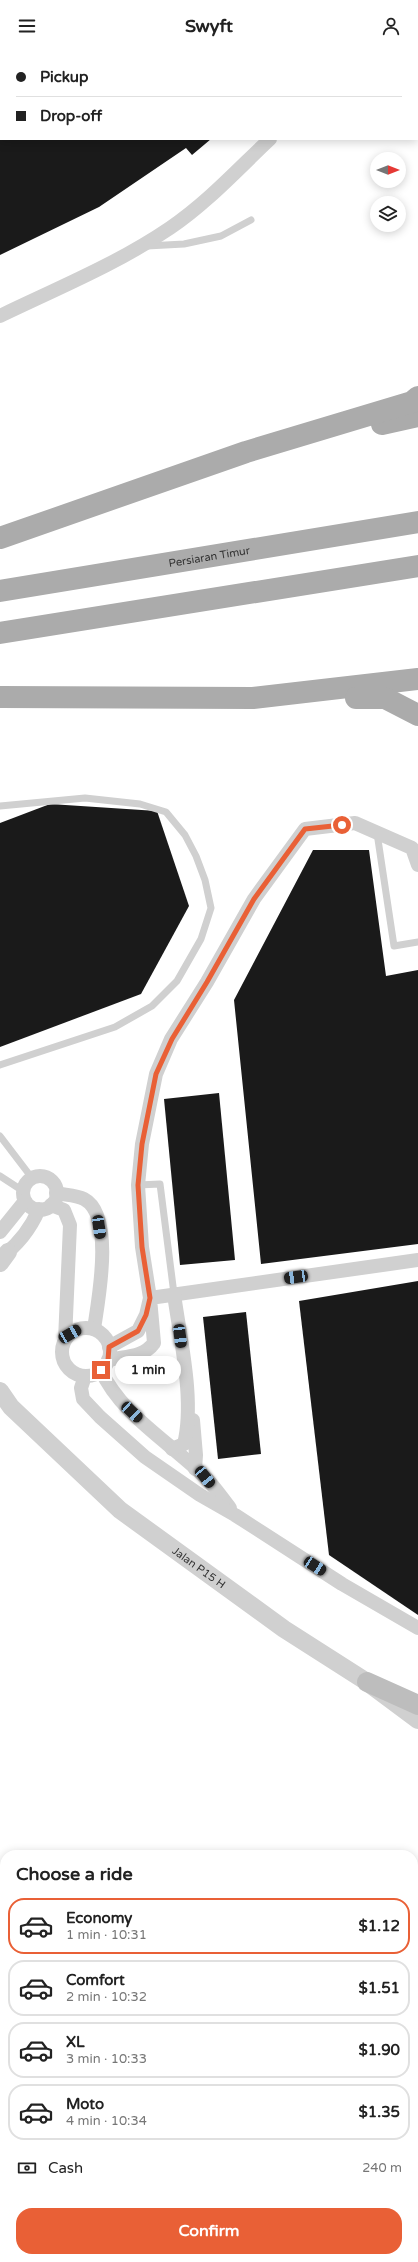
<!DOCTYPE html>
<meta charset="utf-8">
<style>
:root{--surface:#fff;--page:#f2f2f2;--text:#222;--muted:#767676;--line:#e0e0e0;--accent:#e96036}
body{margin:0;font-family:"Varela Round",sans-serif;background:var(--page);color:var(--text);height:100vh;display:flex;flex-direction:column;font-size:15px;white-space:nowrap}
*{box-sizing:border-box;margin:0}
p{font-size:13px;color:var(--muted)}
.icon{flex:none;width:22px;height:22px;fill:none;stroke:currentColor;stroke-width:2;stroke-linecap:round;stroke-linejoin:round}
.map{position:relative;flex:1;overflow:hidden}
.side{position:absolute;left:0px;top:1798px;width:418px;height:412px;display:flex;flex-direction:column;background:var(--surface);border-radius:16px 16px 0 0;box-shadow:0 2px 10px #0003}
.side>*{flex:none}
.guide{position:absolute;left:0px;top:0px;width:418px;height:88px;box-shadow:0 2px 10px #0003;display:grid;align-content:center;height:88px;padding:0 16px;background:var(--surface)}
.needle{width:26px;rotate:90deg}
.fabs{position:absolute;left:370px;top:100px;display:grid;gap:8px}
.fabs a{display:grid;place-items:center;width:36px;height:36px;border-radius:50%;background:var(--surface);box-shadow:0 2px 10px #0003;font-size:20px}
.end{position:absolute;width:18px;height:18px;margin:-9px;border:5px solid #e96036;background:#fff;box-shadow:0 0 0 2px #fff}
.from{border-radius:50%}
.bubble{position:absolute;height:28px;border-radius:14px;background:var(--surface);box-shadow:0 2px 10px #0003;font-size:13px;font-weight:800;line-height:28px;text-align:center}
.car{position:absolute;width:12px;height:24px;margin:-12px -6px;border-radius:5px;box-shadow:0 0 3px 1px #0007;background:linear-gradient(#222 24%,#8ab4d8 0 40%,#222 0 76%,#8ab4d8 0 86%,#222 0)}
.guide b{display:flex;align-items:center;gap:14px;height:38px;font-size:15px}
.guide b+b{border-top:1px solid var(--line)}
.guide i{width:10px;height:10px;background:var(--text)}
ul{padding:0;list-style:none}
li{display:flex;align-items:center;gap:12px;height:56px;margin:0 8px 6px;padding:0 8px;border:2px solid var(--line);border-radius:16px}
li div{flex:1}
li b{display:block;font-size:15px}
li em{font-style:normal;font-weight:800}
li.on{border-color:var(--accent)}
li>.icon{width:36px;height:36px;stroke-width:1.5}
h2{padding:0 16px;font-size:18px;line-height:48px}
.pay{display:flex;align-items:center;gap:10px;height:44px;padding:0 16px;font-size:15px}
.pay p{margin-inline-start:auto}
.primary-button{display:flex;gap:8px;margin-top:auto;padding:8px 16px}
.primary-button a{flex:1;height:46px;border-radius:16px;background:var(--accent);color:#fff;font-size:16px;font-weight:800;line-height:46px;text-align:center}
header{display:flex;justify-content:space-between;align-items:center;height:52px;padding:0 16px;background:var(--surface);font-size:18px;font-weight:800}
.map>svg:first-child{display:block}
</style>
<header><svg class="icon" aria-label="menu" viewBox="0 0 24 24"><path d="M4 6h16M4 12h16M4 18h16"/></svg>Swyft<svg class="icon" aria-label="person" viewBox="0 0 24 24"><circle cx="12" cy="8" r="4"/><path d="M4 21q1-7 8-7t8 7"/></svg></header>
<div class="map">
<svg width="418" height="2210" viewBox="0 0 418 2210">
<rect width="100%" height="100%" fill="#fff"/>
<g fill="#1a1a1a">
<polygon points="0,87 211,87 192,103 186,96 99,155 0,203"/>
<polygon points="50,752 157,759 189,854 141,942 0,995 0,771"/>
<polygon points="313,798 369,798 386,924 418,918 418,1192 261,1212 234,948"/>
<polygon points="219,1041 235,1208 180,1213 164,1047"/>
<polygon points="418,1229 418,1563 329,1503 299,1249"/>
<polygon points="246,1260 261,1402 218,1407 203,1265"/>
</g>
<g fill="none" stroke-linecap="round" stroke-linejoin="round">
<g stroke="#d0d0d0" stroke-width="7">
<polyline points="147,194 184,192 221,184 251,168"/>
<polyline points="0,754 85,746 140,752 166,760 185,783 196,804 205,828 211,856 201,887 177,929 152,954 115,975 0,1013"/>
<polyline points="377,781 394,894 418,890"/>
<polyline points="0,1084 32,1126"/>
<polyline points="0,1124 23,1139"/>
<polyline points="138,1133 160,1132 174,1242"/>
</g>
<g stroke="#d0d0d0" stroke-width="14">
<polyline points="55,1 57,0"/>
<polyline points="356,1 357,0"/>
<polyline points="0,36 1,35"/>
<path d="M0 264C58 236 117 212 170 176 207 151 238 117 270 87"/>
<circle cx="40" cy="1141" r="17"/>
<path d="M56 1141C64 1143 76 1143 84 1147 115 1163 98 1249 94 1277"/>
<polyline points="51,1153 64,1158 70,1173 65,1288"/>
<polyline points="0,1180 25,1149"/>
<path d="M0 1206C18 1193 30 1178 39 1157"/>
<circle cx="86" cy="1300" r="24"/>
<polyline points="109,1295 138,1279 146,1263 150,1246 142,1195 138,1133 142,1092 156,1022 171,987 207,930 254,847 305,777 355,771 412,796 418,813"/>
<path d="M108 1308C125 1304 143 1306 154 1291L150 1246 418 1208"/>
<path d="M101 1318C120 1362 172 1392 205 1425 214 1434 222 1446 230 1456"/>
<polyline points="85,1324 81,1336 83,1347 100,1365 145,1405 200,1443 235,1463 342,1532 418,1576"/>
<polyline points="193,1368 196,1403 195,1417"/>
<path d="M172 1397 184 1392C195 1348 180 1287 174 1242"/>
<polyline points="413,2096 418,2093"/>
<polyline points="327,2210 330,2205"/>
</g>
<g stroke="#d0d0d0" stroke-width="18">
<polyline points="0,1211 8,1200"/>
<path id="s1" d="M0 1339 11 1355 120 1458 284 1577 367 1630 418 1668"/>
</g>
<polyline stroke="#bdbdbd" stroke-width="20" points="367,1630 418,1653"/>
<g stroke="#ababab" stroke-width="22">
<polyline points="382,372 418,364"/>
<polyline points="0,486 246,400 412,350 418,345"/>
<path id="s2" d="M0 539 418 470"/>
<polyline points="0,581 418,514"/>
<polyline points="0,645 253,646 418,627"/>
<polyline points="356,646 385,646 418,663"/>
</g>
</g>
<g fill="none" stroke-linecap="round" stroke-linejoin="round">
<polyline stroke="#e96036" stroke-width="5" points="101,1318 108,1308 109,1295 138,1279 146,1263 150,1246 142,1195 138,1133 142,1092 156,1022 172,987 207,930 254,847 305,777 342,773"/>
</g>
<g text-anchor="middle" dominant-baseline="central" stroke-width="4" stroke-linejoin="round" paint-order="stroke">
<g font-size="11" fill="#333" stroke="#fff">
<text stroke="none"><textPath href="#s2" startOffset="212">Persiaran Timur</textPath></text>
<text stroke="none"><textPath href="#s1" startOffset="267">Jalan P15 H</textPath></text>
</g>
</g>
</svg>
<div class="fabs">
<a><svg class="needle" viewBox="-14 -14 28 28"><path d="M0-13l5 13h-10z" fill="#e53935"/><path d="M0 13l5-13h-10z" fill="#767676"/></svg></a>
<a><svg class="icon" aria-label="layers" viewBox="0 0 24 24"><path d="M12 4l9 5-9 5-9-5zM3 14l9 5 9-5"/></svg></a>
</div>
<i class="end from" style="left:342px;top:773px"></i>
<i class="end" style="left:101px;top:1318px"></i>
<div class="bubble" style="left:115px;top:1304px;width:66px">1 min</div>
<i class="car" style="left:99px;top:1175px;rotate:172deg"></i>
<i class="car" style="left:296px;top:1225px;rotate:262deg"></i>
<i class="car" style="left:70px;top:1282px;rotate:60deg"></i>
<i class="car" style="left:180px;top:1284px;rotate:173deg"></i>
<i class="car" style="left:132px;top:1360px;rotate:133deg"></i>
<i class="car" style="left:205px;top:1425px;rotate:141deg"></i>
<i class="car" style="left:315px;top:1514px;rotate:123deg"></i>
<div class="guide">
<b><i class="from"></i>Pickup</b>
<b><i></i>Drop-off</b>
</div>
<section class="side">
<h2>Choose a ride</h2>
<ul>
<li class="on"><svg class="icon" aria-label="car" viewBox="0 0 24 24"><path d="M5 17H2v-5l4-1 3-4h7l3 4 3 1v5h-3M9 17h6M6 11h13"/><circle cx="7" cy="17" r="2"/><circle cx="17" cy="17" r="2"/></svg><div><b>Economy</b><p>1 min · 10:31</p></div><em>$1.12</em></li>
<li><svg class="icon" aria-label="car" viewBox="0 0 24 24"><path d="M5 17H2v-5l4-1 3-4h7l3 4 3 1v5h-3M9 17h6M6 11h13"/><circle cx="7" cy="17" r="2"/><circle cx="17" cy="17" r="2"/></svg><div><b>Comfort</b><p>2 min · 10:32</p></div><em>$1.51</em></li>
<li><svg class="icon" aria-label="car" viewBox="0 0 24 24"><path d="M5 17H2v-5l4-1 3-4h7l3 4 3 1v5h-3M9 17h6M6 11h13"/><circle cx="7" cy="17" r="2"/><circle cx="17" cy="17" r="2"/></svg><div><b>XL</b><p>3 min · 10:33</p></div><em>$1.90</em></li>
<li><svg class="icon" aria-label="car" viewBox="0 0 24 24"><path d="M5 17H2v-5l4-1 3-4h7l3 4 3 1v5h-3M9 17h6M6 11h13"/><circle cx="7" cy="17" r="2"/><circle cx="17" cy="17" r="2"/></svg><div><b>Moto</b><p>4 min · 10:34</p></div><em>$1.35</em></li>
</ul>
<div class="pay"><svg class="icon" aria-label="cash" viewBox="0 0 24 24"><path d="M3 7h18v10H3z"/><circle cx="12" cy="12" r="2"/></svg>Cash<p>240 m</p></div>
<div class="primary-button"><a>Confirm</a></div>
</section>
</div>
